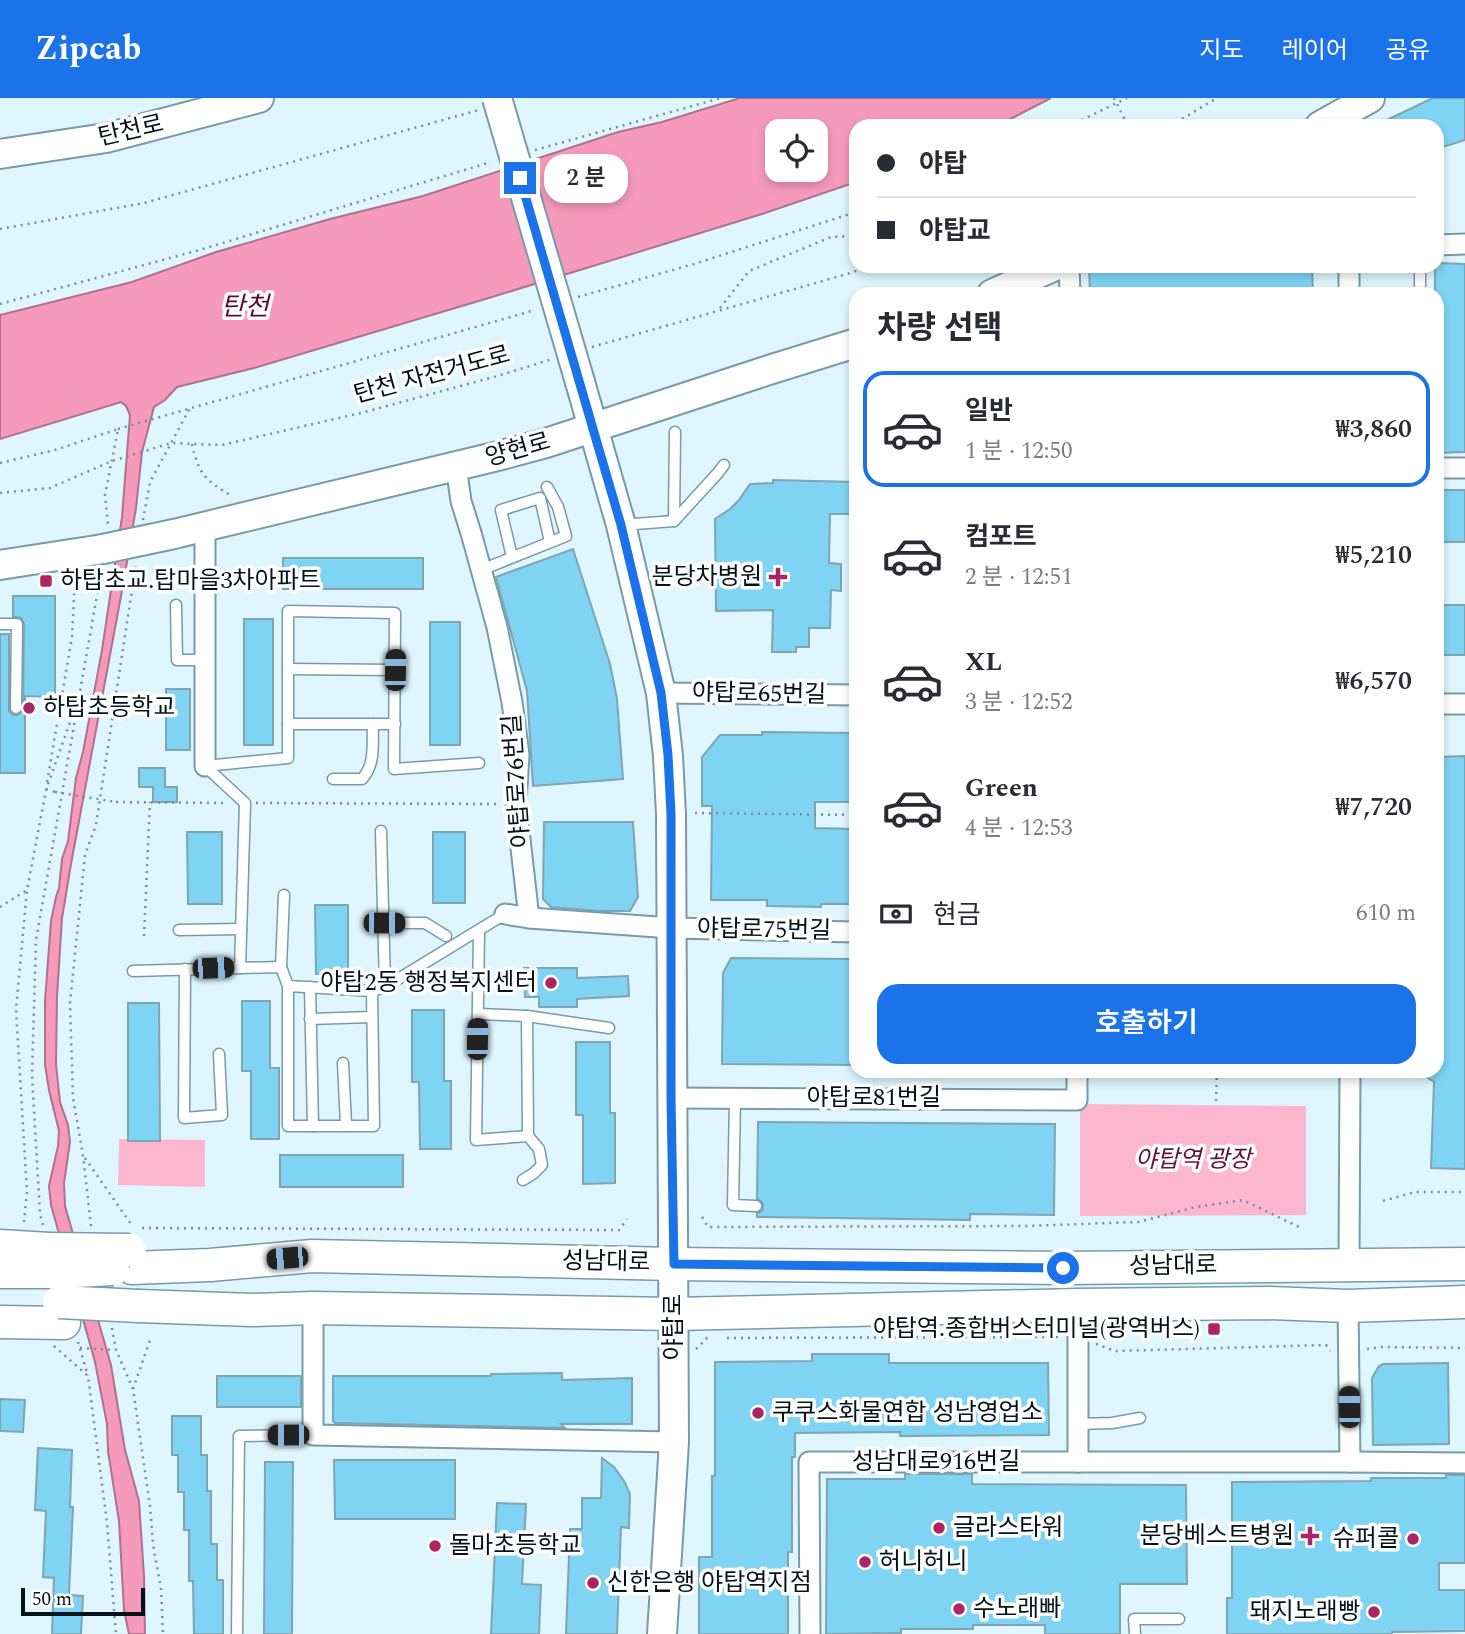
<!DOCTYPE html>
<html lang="ko">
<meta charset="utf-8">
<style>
:root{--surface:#fff;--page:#f2f2f3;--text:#2b2b33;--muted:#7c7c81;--line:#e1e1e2;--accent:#1a73e8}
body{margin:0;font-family:Spectral,"Noto Sans KR",serif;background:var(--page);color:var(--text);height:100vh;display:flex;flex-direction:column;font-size:26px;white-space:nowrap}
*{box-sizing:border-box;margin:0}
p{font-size:23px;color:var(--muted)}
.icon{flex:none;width:38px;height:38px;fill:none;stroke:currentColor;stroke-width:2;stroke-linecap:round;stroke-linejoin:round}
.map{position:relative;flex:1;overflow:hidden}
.drawer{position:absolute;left:849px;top:189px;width:595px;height:791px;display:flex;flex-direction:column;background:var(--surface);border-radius:21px;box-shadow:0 4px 10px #0003}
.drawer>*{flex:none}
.top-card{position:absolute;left:849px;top:21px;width:595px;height:154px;border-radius:21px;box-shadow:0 4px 10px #0003;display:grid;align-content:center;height:154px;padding:0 28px;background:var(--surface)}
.fabs{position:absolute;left:765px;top:21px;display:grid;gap:14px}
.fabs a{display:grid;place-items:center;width:63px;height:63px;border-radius:14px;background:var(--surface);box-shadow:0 4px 10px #0003;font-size:35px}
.scale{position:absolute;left:21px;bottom:18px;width:124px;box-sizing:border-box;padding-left:7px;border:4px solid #051318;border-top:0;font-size:19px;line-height:24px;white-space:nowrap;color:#051318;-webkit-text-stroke:5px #fff;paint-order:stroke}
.end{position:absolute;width:32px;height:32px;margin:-16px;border:9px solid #1a73e8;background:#fff;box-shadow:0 0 0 4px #fff}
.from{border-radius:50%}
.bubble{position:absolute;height:49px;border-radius:21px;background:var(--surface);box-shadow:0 4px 10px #0003;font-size:23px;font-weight:600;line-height:49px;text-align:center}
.car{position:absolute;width:21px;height:42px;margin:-21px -10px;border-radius:9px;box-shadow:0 0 5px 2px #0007;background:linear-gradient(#222 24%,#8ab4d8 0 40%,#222 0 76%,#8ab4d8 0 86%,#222 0)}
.top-card b{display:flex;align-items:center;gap:24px;height:66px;font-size:26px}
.top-card b+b{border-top:2px solid var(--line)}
.top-card i{width:18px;height:18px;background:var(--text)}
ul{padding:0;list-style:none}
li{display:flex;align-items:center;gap:21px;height:116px;margin:0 14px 10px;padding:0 14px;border:4px solid transparent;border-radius:21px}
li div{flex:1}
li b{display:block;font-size:26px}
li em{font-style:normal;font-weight:600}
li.current{border-color:var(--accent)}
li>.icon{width:63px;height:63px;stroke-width:1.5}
h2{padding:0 28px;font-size:32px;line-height:84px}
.pay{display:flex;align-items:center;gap:18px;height:77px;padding:0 28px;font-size:26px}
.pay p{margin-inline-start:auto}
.action{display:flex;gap:14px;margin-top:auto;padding:14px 28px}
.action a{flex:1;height:80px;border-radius:21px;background:var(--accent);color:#fff;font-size:28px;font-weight:600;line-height:80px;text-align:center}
header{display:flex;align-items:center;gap:42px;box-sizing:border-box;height:98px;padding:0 35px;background:var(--accent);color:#fff}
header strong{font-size:33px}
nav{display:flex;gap:38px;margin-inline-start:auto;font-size:24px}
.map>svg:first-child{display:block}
</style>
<header>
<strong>Zipcab</strong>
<nav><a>지도</a><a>레이어</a><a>공유</a></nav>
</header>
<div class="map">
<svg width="1465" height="1536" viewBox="0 0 1465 1536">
<rect width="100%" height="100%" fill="#dff6ff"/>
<g fill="#fcb7cf">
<polygon points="1080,1006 1306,1008 1306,1117 1080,1118"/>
<polygon points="119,1041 205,1042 205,1089 118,1087"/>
</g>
<path fill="#f69abc" stroke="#ae728b" stroke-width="2" fill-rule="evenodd" d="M740 0H1051L997 28H856V84L762 116 492 199 254 270 177 289 165 302 154 309 142 354 136 410 124 482 71 766 62 820 57 899 56 966 60 1004 68 1027 70 1044 64 1085 65 1108 111 1267 125 1352 139 1403 144 1478 145 1536H129L124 1512 119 1423 108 1353 107 1326 95 1264 51 1107 49 1088 58 1048 59 1033 49 992 45 967V903L51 823 56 799 59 790 62 761 68 743 76 680 83 654 102 552 122 419 130 317 126 308 121 304 0 341V217L132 184 216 154 330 121 423 98 618 34 662 24ZM777 33H816V72H777Z"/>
<g fill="#7fd4f4" stroke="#80a4b2" stroke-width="2">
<polygon points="1433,0 1465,0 1465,42 1437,51 1437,28 1400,28 1389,21"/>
<polygon points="1437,165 1465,166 1465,354 1437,355 1437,196 1435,196 1435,168 1437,168"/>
<polygon points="1089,168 1312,168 1313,196 1090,196"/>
<polygon points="773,382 856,384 856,416 830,416 829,465 841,466 841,493 831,492 830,530 809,530 809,549 796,549 796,554 772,554 773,512 716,513 715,421 730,411 739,402 750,386 773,385"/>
<rect x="1437" y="392" width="28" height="52"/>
<polygon points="573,451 610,566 617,601 623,681 533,688 527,593 496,479"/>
<rect x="283" y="460" width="140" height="31"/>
<polygon points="13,498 55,498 55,599 25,598 25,675 0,675 0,536 9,536 9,613 13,617 17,617 22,614 23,610 24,526 21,520 13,519"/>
<rect x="1437" y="507" width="28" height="50"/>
<rect x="244" y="521" width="29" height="126"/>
<rect x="430" y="524" width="30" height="123"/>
<rect x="166" y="591" width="24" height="61"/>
<polygon points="762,634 856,635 856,704 815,704 815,730 856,731 856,806 821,806 821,809 767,808 767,802 711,802 712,708 702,708 702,659 720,637 762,637"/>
<polygon points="1465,658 1465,1071 1431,1070 1434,984 1417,973 1437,973 1437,659"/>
<polygon points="139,670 165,670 165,689 177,689 177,704 153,704 153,689 139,689"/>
<polygon points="544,724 633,724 638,799 630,813 599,813 551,809 543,801"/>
<polygon points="187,734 222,734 222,806 188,806"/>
<rect x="433" y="734" width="32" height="71"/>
<polygon points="315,807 348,807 348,876 316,876"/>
<polygon points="731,860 856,861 856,967 722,966 723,875"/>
<polygon points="524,870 577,870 577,880 628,878 629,898 577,901 577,909 539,909 539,899 525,899"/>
<polygon points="242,903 270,903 270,970 279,970 279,1041 251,1041 251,973 242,973"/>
<polygon points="128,905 159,905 160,1043 128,1043"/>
<polygon points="412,912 444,912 444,983 451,983 451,1051 420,1051 419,984 412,984"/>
<polygon points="576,944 610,944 610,1015 615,1015 615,1085 583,1086 583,1017 576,1017"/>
<polygon points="758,1024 1055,1026 1054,1117 970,1116 970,1122 757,1119 757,1115 762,1113 763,1108 762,1104 757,1101"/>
<rect x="280" y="1057" width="123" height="32"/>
<polygon points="812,1256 889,1256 889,1265 1048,1265 1049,1337 900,1338 900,1334 795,1335 795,1359 792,1359 792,1454 788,1454 788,1536 699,1536 699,1459 712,1459 712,1378 715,1378 715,1264 812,1263"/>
<polygon points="1448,1265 1449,1346 1373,1347 1372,1280 1379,1268 1383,1266"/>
<polygon points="562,1275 562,1282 632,1280 632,1326 561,1326 565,1330 335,1325 333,1323 333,1278 491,1278 491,1276"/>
<rect x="217" y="1278" width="84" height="31"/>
<polygon points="0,1301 25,1302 23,1334 0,1333"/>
<polygon points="172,1318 201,1318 201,1357 207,1357 207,1393 211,1393 211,1446 217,1446 217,1482 223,1482 223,1536 194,1536 193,1483 189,1483 189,1432 184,1432 184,1394 178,1394 178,1357 172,1357"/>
<polygon points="38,1350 72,1352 70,1409 73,1409 69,1497 83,1498 81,1536 52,1536 54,1480 43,1479 46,1413 35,1412"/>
<polygon points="602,1360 614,1369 624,1383 630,1396 629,1430 621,1429 617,1536 566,1536 570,1431 582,1431 582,1400 601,1400"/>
<polygon points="334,1362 455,1362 455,1421 335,1421"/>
<polygon points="265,1364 293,1364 292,1536 264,1536"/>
<polygon points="905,1376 972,1376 972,1386 1186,1387 1187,1486 1120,1486 1120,1536 1045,1536 1045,1527 973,1527 973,1531 901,1531 901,1535 826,1536 827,1381 905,1381"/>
<polygon points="1446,1377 1465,1377 1465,1465 1439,1465 1439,1492 1465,1492 1465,1533 1392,1534 1392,1536 1227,1536 1227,1500 1232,1500 1232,1384 1371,1383 1371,1380 1446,1380"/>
<polygon points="497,1405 526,1406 522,1486 541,1487 539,1536 491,1536"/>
</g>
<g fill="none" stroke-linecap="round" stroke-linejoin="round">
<g stroke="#789ba9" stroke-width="13">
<g id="lane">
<polyline points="1420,196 1420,168"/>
<polyline points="674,423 717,376 724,367"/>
<polyline points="622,427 674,423 675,334"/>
<polyline points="512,459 501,412 540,400 550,444"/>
<polyline points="481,472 566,438 558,409 547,389"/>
<polyline points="176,507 177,562 205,562"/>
<polyline points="0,526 17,526 16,610"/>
<polyline points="288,571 395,572"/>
<polyline points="288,626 395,626"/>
<polyline points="205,668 245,705 240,870 281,869 288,888 288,1028 374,1028 372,893 288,888"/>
<polyline points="205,668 288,660 288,513 395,515 394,671 479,665"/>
<path d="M333 681H362C376 666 372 645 373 626"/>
<polyline points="384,825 425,825 446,838"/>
<polyline points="179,832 241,831"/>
<polyline points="281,869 284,797"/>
<polyline points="185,871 184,1020 222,1017 219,956"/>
<polyline points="133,873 240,870"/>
<polyline points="310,889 313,1028"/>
<polyline points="385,889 505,816"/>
<polyline points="372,893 385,889 381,733"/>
<polyline points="478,916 527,918 528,1038 476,1042 479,833"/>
<polyline points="527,918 609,930"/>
<polyline points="310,921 372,919"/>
<polyline points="343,965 346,1027"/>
<polyline points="735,1000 733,1107 756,1108"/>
<polyline points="523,1082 534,1075 542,1067 539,1051 528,1038"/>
<polyline points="1078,1326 1112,1325 1140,1320"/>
<polyline points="237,1536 239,1338 313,1337"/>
<polyline points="1135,1536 1134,1521 1179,1521"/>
</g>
</g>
<g stroke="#789ba9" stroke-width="23">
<g id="street">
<polyline points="1437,147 1465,146"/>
<polyline points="1069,168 1070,196"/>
<polyline points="1349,168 1349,196"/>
<polyline points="456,368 461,403 471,435 497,529 512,604 519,657 516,706 529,820"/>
<polyline points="1437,370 1465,370"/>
<polyline points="205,428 205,668"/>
<polyline points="661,595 856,597"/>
<polyline points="1437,606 1465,606"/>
<polyline points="505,816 529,820 672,830 856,834"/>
<polyline points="671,1000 1077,1002 1077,973"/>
<polyline points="1349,1167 1350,973"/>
<polyline points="1078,1207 1078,1364"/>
<polyline points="1348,1208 1350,1364"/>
<polyline points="313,1210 313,1337 674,1344"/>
<polyline points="810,1536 809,1364 1350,1364 1465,1365"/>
</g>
</g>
<g stroke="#789ba9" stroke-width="32">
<g id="secondary">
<polyline points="1320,28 1370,0"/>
<polyline points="0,56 106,40 259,0"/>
<polyline points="992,196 1055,168"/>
<polyline points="580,284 621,427 661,595 668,658 671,716 674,1344 662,1536"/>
<polyline points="174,436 498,358 546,345 772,271 856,245"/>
<polyline points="0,467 103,451"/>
</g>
</g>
<g stroke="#789ba9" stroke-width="35">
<g id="primary">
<polyline points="0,1148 49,1151"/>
<polyline points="132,1170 210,1167 312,1158 674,1166 1063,1170 1465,1166"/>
<polyline points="0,1174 56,1174"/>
<polyline points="139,1208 252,1212 313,1210 674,1216 1078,1207 1268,1205 1348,1208 1465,1204"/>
<polyline points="0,1224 64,1225"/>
</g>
</g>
<g stroke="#7a8d94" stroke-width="2.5" stroke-dasharray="2 5" stroke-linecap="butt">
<polyline points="1114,0 1128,28"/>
<polyline points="1069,28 1127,0"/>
<polyline points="1170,28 1217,0"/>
<polyline points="535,52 721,0"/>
<polyline points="0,131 144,105 479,12"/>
<polyline points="578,199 694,166 856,114"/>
<polyline points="0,206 196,153 491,64"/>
<polyline points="720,210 749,173 831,139 856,138"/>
<polyline points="592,249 847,176 871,168"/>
<polyline points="118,331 535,212"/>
<path d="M192 346C199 377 205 382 232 398"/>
<polyline points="0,365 55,352 118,331 105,397 108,427"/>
<polyline points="0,395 50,390 112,363 171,345 222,347 365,314 501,277 552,261"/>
<polyline points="143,422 150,384 190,310"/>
<polyline points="47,684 72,539 75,480"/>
<polyline points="46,691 55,694"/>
<polyline points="116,704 225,705"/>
<polyline points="256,705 498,706"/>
<polyline points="695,715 856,717"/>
<polyline points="0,809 27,792"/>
<polyline points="144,838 150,704"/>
<polyline points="1216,1003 1217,973"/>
<polyline points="85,1060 133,1129"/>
<polyline points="1383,1103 1415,1094 1465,1094"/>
<polyline points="702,1119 708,1129 1027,1128 1138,1124 1196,1109 1243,1102 1299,1129"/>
<polyline points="24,1124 27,1094 16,911 27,792 46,692 74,613"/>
<polyline points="43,1127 40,1116 32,977 36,842 101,475"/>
<polyline points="91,1128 83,1057 73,1000 70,905 85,757 96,727 136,466"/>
<polyline points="142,1130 619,1132 627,1121"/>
<polyline points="112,1230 116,1252 133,1291 150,1408 153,1446 161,1491 163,1536"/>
<polyline points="727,1240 1059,1239"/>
<polyline points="78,1244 88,1278"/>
<polyline points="1096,1246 1115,1253 1326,1247 1330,1253"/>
<polyline points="54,1248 88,1278 107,1425 116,1536"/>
<polyline points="80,1250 115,1252"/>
<polyline points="696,1251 707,1240 709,1240"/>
<polyline points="1367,1251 1382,1249 1465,1250"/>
<polyline points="133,1291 150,1242"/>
</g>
<use href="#lane" stroke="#fff" stroke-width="10"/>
<use href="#street" stroke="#fff" stroke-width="19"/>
<use href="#secondary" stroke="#fff" stroke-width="28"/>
<use href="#primary" stroke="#fff" stroke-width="32"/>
<g stroke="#789ba9" stroke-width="32" stroke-linecap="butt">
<g id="secondary-bridge">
<polyline points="497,0 580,284"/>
<polyline points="103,451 174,436"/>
</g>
</g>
<g stroke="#789ba9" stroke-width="35" stroke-linecap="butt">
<g id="primary-bridge">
<polyline points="49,1151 130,1152"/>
<polyline points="56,1174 113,1171"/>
<polyline points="59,1204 139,1208"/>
</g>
</g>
<polyline stroke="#7a8d94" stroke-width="2.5" stroke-dasharray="2 5" stroke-linecap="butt" points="55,694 116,704"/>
<use href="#secondary-bridge" stroke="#fff" stroke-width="28"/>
<use href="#primary-bridge" stroke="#fff" stroke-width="32"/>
</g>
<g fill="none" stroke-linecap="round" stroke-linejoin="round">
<polyline stroke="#1a73e8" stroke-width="9" points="520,80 621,427 661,595 668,657 671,716 671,1000 674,1166 1063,1170"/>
</g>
<g fill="#ac2366" stroke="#fff" stroke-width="2.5">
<path d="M774.5 468.5h7v7h7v7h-7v7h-7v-7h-7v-7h7z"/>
<rect x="39" y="476" width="14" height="14" rx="3.5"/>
<circle cx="29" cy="610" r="7"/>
<circle cx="551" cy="885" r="7"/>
<rect x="1207" y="1224" width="14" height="14" rx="3.5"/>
<circle cx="758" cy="1315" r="7"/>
<circle cx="939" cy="1430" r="7"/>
<path d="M1306.5 1427.5h7v7h7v7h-7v7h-7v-7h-7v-7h7z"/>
<circle cx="1413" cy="1441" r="7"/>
<circle cx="435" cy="1448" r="7"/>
<circle cx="865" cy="1464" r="7"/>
<circle cx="593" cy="1485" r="7"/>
<circle cx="959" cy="1511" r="7"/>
<circle cx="1374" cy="1514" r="7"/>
</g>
<g text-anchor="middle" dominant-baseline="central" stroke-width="7" stroke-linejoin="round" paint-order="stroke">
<g font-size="24" fill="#051318" stroke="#fff">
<text transform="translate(131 33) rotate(-13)">탄천로</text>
<text transform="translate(432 277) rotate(-15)">탄천 자전거도로</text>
<text transform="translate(518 352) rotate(-16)">양현로</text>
<text transform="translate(759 596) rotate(1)">야탑로65번길</text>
<text transform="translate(517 683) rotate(-94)">야탑로76번길</text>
<text transform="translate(764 832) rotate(1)">야탑로75번길</text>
<text x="874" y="1000">야탑로81번길</text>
<text transform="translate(606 1164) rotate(1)">성남대로</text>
<text transform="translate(1173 1168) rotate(-1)">성남대로</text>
<text transform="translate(674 1229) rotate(-90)">야탑로</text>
<text x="936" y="1364">성남대로916번길</text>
</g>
<g font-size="24" fill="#051318" stroke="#fff" text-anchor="start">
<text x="762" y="479" text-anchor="end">분당차병원</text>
<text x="60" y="483">하탑초교.탑마을3차아파트</text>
<text x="43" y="610">하탑초등학교</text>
<text x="537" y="885" text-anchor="end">야탑2동 행정복지센터</text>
<text x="1200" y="1231" text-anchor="end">야탑역.종합버스터미널(광역버스)</text>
<text x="772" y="1315">쿠쿠스화물연합 성남영업소</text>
<text x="953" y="1430">글라스타워</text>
<text x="1294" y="1438" text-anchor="end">분당베스트병원</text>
<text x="1399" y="1441" text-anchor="end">슈퍼콜</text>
<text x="449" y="1448">돌마초등학교</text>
<text x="879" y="1464">허니허니</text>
<text x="607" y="1485">신한은행 야탑역지점</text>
<text x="973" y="1511">수노래빠</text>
<text x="1360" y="1514" text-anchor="end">돼지노래빵</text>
</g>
<g font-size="24" font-style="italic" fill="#621138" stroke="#fff">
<text x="1193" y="1062">야탑역 광장</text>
</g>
<g font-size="26" font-style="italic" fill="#5b0932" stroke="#fff">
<text x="245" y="209">탄천</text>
</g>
</g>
</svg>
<div class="fabs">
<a><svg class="icon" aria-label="locate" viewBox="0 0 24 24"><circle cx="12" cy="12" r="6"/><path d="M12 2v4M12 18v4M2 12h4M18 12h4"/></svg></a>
</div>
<div class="scale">50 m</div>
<i class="end from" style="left:1063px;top:1170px"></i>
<i class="end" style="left:520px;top:80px"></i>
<div class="bubble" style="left:544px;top:56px;width:84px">2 분</div>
<i class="car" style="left:395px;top:572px;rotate:1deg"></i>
<i class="car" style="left:384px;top:825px;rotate:90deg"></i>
<i class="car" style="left:213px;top:870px;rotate:88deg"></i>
<i class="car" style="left:477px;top:941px;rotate:1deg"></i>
<i class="car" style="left:287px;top:1160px;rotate:265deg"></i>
<i class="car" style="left:1349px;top:1309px;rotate:359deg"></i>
<i class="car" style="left:288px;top:1337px;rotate:270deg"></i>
<div class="top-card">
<b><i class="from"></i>야탑</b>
<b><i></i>야탑교</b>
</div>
<section class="drawer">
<h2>차량 선택</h2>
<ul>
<li class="current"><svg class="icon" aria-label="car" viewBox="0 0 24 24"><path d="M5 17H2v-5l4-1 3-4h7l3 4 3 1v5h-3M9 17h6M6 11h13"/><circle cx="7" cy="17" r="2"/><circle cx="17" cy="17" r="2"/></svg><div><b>일반</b><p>1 분 · 12:50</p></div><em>₩3,860</em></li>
<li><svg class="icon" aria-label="car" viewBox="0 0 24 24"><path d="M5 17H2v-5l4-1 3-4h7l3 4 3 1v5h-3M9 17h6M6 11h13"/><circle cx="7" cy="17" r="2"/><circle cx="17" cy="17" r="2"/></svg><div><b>컴포트</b><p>2 분 · 12:51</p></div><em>₩5,210</em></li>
<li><svg class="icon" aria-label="car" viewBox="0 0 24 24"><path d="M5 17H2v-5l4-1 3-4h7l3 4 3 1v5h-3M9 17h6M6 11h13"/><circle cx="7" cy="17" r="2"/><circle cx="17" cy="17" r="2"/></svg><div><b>XL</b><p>3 분 · 12:52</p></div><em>₩6,570</em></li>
<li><svg class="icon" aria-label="car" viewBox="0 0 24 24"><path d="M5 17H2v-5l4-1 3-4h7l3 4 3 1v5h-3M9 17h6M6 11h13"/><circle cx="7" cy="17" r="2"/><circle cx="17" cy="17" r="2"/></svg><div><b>Green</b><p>4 분 · 12:53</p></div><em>₩7,720</em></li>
</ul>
<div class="pay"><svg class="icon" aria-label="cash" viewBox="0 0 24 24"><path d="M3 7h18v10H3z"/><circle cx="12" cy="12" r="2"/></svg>현금<p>610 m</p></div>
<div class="action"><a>호출하기</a></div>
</section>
</div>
